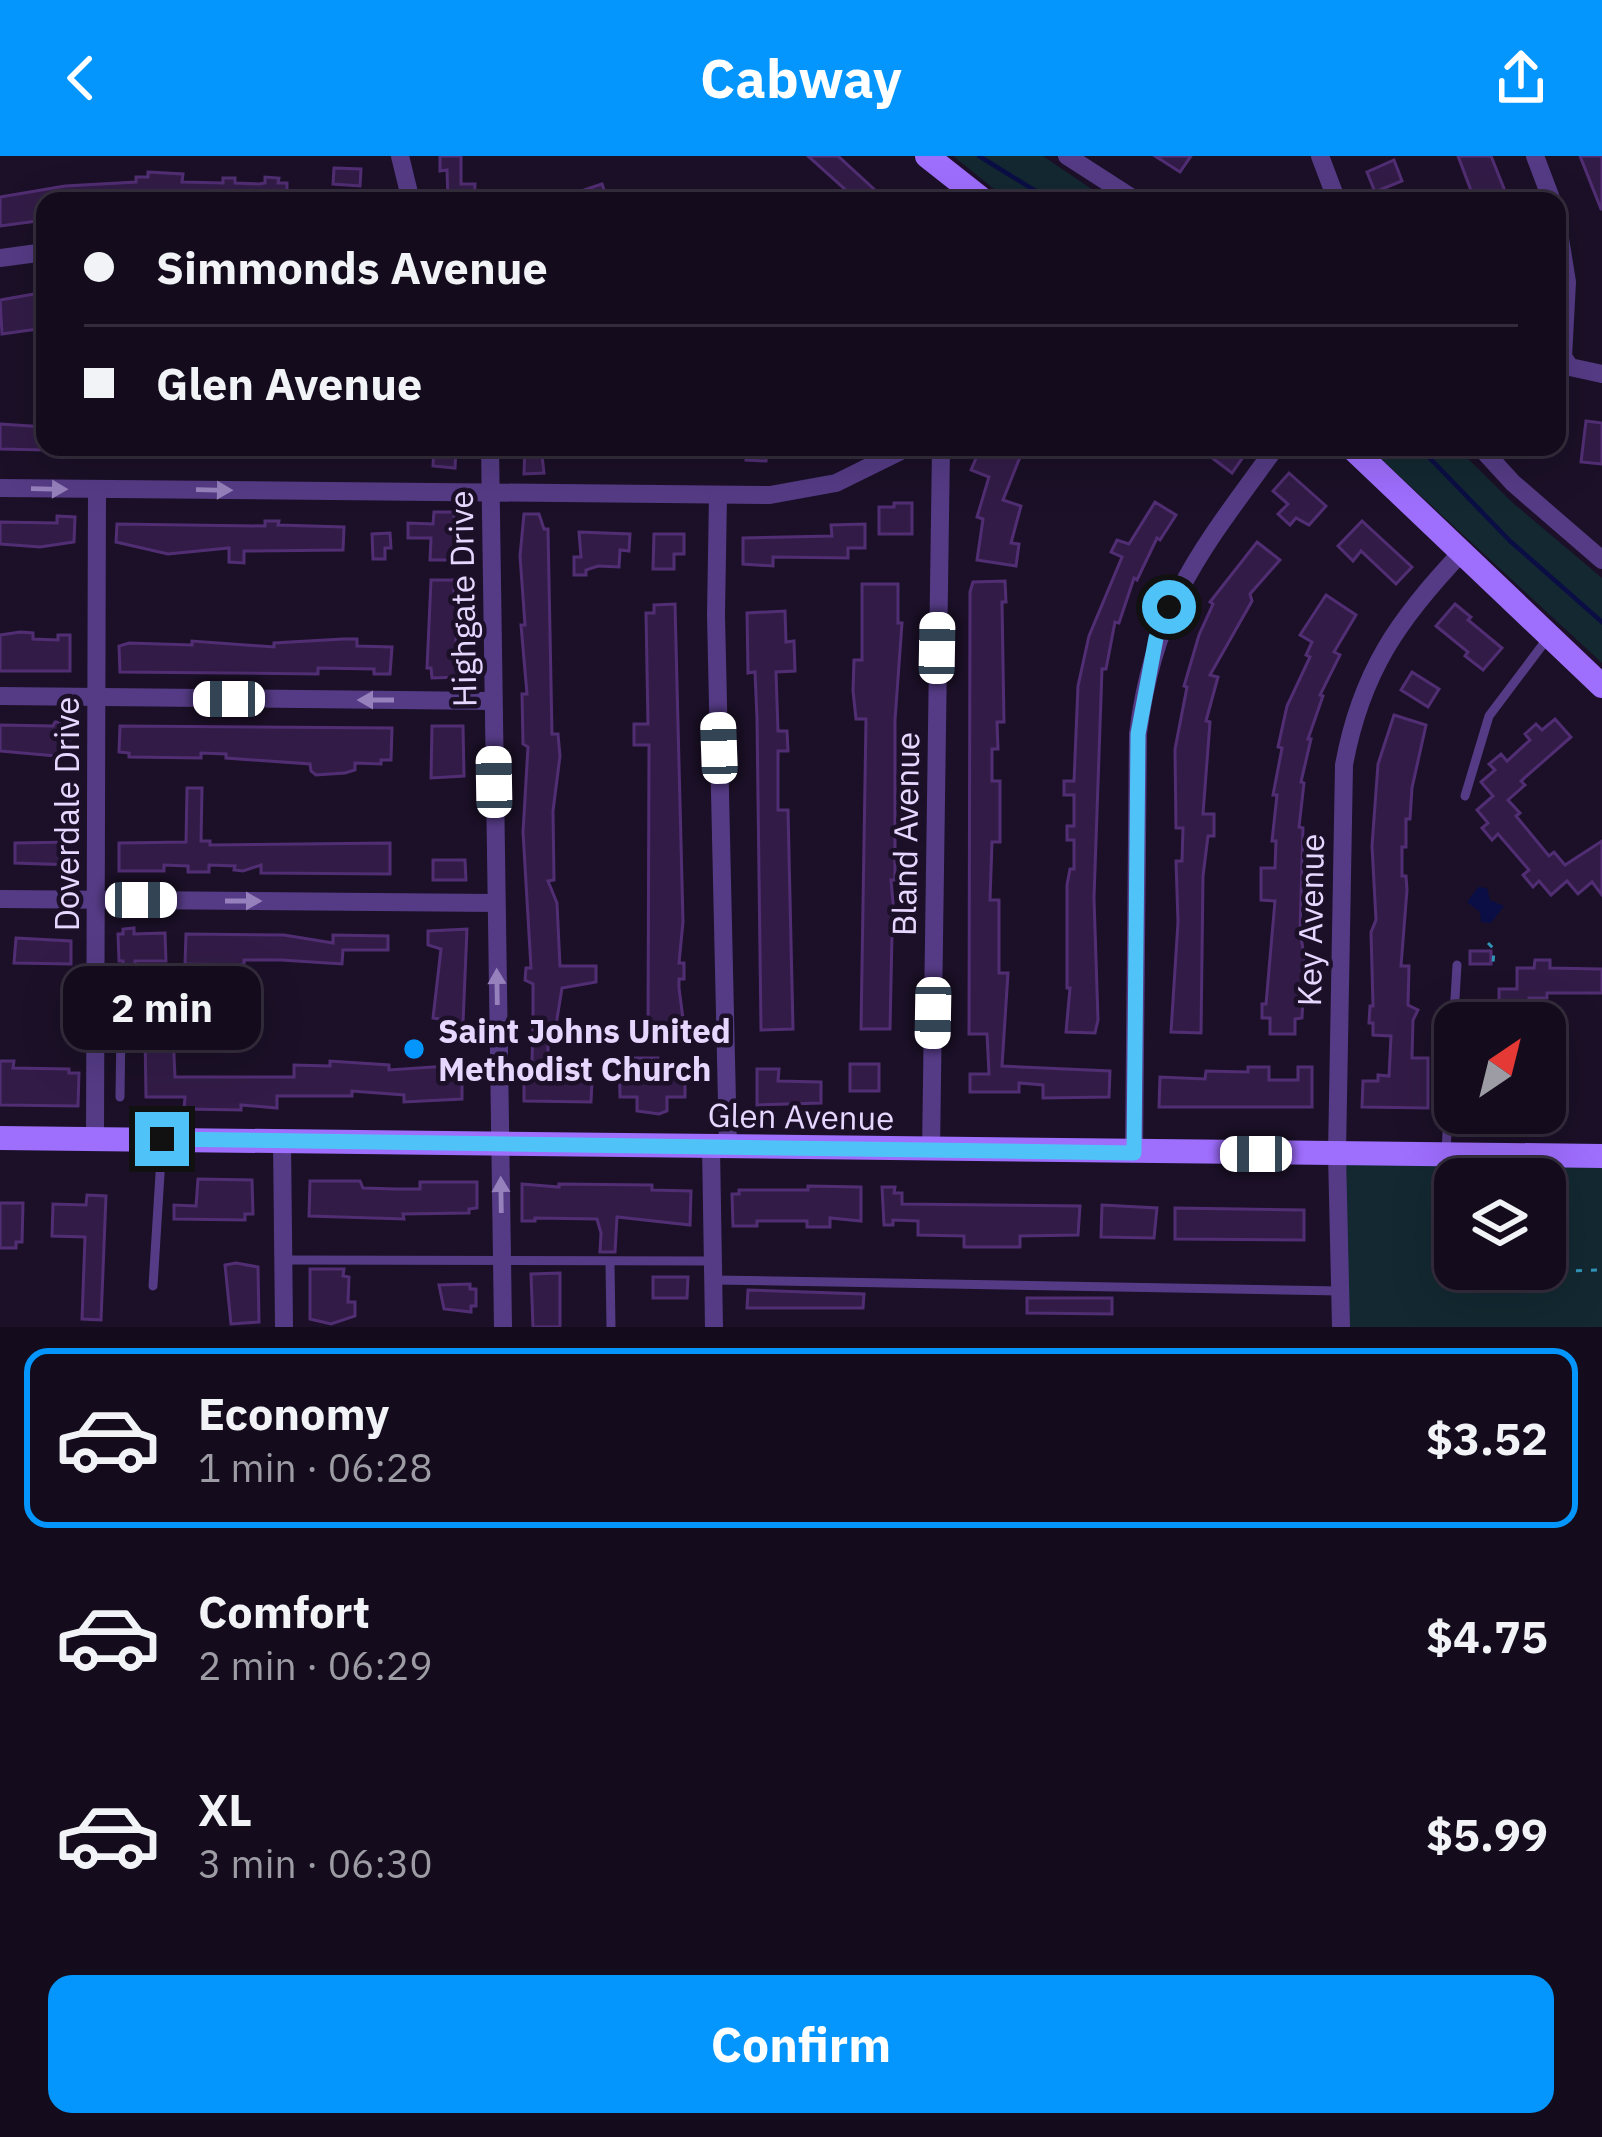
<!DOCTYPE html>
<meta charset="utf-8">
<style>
:root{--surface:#140c1d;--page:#1d1526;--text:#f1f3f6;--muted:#9d9ba4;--line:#332c3b;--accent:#0496fc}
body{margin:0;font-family:"IBM Plex Sans",sans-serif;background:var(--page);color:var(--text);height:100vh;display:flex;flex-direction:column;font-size:45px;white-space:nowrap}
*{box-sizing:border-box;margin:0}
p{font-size:39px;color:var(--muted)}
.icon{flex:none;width:66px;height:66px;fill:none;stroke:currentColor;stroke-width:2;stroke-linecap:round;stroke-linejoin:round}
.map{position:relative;height:1171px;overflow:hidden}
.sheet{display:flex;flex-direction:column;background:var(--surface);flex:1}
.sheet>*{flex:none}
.guide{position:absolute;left:36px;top:36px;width:1530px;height:264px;border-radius:24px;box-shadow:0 12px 48px #0002,0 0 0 3px var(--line);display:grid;align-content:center;height:264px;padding:0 48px;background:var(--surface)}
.needle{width:78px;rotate:35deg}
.buttons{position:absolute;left:1434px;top:846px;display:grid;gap:24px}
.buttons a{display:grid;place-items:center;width:132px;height:132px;border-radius:24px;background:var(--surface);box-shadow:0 12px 48px #0002,0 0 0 3px var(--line);font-size:60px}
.end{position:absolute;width:54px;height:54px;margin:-27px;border:15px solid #4fc3f7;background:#111;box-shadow:0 0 0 6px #111}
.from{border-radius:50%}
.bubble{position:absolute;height:84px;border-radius:24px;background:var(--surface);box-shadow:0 12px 48px #0002,0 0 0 3px var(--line);font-size:39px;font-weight:700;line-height:84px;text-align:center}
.car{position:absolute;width:36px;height:72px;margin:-36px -18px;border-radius:15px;box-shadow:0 0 9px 3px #0007;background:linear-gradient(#fff 24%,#345 0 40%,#fff 0 76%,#345 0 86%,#fff 0)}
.guide b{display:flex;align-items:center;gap:42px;height:114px;font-size:45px}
.guide b+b{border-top:3px solid var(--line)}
.guide i{width:30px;height:30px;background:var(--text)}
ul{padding:21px 0 0;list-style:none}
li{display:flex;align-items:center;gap:36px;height:180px;margin:0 24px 18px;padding:0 24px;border:6px solid transparent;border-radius:24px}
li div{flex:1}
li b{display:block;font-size:45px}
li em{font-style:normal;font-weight:700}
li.active{border-color:var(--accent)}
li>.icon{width:108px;height:108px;stroke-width:1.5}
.action{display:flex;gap:24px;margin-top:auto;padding:24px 48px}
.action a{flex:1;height:138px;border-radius:24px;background:var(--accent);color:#fff;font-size:48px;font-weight:700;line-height:138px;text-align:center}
header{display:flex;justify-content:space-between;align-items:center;height:156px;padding:0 48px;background:var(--accent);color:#fff;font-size:54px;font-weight:700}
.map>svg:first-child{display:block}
</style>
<header><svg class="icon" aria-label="back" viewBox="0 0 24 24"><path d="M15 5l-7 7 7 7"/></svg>Cabway<svg class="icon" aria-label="share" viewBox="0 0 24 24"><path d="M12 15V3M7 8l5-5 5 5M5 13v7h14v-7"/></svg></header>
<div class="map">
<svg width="1602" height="1171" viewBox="0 0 1602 1171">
<rect width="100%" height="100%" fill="#1b1027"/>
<g fill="#132831" fill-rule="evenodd">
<polygon points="953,0 1043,0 1109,45 1009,45"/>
<polygon points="1368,291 1456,291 1513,347 1602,422 1602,507"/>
<path d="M1345 1006 1602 1008V1171H1348ZM1455 1023H1545V1113H1455Z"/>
</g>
<polygon fill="#0b0e44" points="1478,731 1487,732 1490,744 1504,750 1491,767 1481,766 1480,756 1467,746"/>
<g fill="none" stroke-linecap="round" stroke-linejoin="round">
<g stroke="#0b0e44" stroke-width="4.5">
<polyline points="979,0 1052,45"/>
<polyline points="1419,291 1510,385 1602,466"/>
</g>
</g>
<g fill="#321c47" stroke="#512e73" stroke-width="3">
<polygon points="440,0 461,0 461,28 475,28 474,45 448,45 447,14 440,15"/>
<polygon points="808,0 838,0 875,34 865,45 858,45"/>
<polygon points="1155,0 1191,0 1180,16"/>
<polygon points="1458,0 1491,0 1509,45 1475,45"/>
<polygon points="1580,0 1602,0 1602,53 1601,53"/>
<polygon points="1394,4 1402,25 1375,36 1367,16"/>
<polygon points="334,12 361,13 360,30 333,28"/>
<polygon points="148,16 183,18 182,26 223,27 223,22 235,22 235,27 259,28 265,27 265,21 279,22 278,27 287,27 287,45 45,45 45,64 0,70 0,41 65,30 136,26 136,21 148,21"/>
<polygon points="602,28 608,45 557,45 557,43"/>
<polygon points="45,136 45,172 2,178 0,144"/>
<polygon points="1586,265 1602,267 1602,308 1581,306"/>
<polygon points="0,268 45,271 45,294 0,293"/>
<polygon points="434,291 456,293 455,312 433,310"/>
<polygon points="525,291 541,291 544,317 524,318"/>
<polygon points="746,291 767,291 766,305 746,304"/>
<polygon points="981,291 1024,291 1003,344 1021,350 1011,387 1019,388 1016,410 977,404 983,363 977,361 989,321 971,314"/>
<polygon points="1198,291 1250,291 1232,317"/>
<polygon points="1289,317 1326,350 1309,369 1296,362 1290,369 1278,358 1288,348 1273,335"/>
<polygon points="1155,346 1176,359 1160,384 1157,382 1137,424 1134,422 1119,467 1115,466 1106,513 1102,513 1094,742 1098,864 1095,877 1066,876 1070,832 1067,832 1067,729 1070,713 1074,713 1074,684 1067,684 1067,670 1074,670 1074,639 1064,639 1064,625 1074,625 1078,530 1089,480 1122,401 1111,396 1117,384 1129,388"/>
<polygon points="894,347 912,347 912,378 879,378 879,351 894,351"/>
<polygon points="434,356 454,356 455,404 430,404 431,382 408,382 408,367 433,368"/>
<polygon points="524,358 539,358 544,373 548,373 552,578 558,578 560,600 553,655 554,724 548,725 557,747 560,810 596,810 596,826 562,832 556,869 548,869 548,921 592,925 591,946 524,945 524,905 532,905 533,868 533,828 525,824 526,812 531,812 523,676 528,591 523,588 522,538 527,538 521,469 525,469 520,400"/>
<polygon points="57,360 75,361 74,386 40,391 0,388 0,366 57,367"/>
<polygon points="265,365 279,365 278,369 344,371 343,394 244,395 244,407 229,406 229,392 168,398 116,386 117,368 265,370"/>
<polygon points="1362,365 1412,411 1396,428 1361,395 1353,405 1338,390"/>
<polygon points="865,368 865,392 848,392 848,402 773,401 773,410 743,408 743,382 832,380 831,369"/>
<polygon points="579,376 630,378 629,395 620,394 619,411 598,410 586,414 586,419 574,419 574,401 581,401"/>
<polygon points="390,377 391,392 385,392 385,403 373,403 372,378"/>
<polygon points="654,378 684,378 684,398 674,398 674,413 653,413"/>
<polygon points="1257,386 1280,404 1250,438 1252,445 1210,519 1218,521 1206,565 1210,566 1203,658 1214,658 1214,680 1208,680 1203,720 1201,877 1171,876 1178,766 1176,705 1182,705 1183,672 1176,672 1175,593 1187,531 1184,530 1199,479 1213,448 1210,446"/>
<polygon points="431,424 454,424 454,435 459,434 455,501 462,501 462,521 432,522 431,512 427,512"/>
<polygon points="1005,425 1006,446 1002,446 1004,566 997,566 998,593 992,593 992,625 1000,625 1000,686 992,686 990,744 999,744 999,817 1008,817 1002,910 1110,915 1109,941 1043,942 1043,929 1019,927 1019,936 970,936 970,918 989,918 987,878 969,878 970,436 973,426"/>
<polygon points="862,428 898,428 898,467 902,467 895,564 895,724 891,724 896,779 892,779 890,873 861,873 866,563 856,563 853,535 854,504 862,504"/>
<polygon points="1326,439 1356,459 1334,496 1340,499 1320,539 1323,540 1308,583 1311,583 1301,626 1304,627 1299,671 1303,672 1300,776 1305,804 1302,862 1295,863 1295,878 1270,878 1270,862 1262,862 1262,848 1266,848 1275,745 1261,744 1261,712 1275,712 1276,685 1272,685 1277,639 1273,639 1282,592 1278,591 1287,550 1310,501 1306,499 1312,486 1300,479"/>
<polygon points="675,448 683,766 679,807 684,807 684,823 679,823 679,832 685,878 648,879 649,589 634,589 634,568 648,568 646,457 654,457 654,449"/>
<polygon points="1455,448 1471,461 1468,464 1502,492 1483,514 1465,500 1468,496 1436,470"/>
<polygon points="785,455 786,486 794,485 795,515 776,516 778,575 787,575 788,595 778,595 778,654 788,654 793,873 761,874 757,563 755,516 748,517 747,457"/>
<polygon points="20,476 33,477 33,483 58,484 58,479 70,479 70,515 0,515 0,479"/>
<polygon points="343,483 357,483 357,490 392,491 390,518 374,518 374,513 318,512 318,518 120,516 119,490 129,487 192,489 192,485 274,491 274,487"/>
<polygon points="1412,516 1439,533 1428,551 1401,534"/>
<polygon points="1394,559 1426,569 1412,632 1410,663 1406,663 1406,691 1402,691 1402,720 1406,720 1407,734 1401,810 1409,810 1408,849 1418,854 1413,864 1412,902 1428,902 1428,952 1362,951 1363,925 1378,925 1378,919 1389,920 1391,880 1373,879 1373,867 1369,867 1370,850 1373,850 1371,776 1376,764 1372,690 1378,608"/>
<polygon points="1555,563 1571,581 1521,625 1525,629 1508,644 1520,657 1516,660 1549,700 1554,696 1565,709 1602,685 1602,739 1592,726 1578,738 1567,725 1551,739 1539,725 1533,731 1523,719 1529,714 1498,678 1492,684 1482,672 1488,667 1477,654 1493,640 1481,626 1495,614 1489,608 1501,598 1507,605 1530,584 1525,578 1536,568 1542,574"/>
<polygon points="55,566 67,566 69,570 71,598 67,601 0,595 0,569 53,570"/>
<polygon points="120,570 392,572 391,604 381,604 381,608 355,607 355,614 345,617 316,619 311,615 310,608 226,602 226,598 201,597 201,602 129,601 129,597 119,596"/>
<polygon points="432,570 463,570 464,620 431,622"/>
<polygon points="187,632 202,632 201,685 210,685 210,689 390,687 390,718 261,717 261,709 243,715 234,714 235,710 209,709 209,716 188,716 188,710 164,709 164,715 119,715 119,687 186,686"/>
<polygon points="72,686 72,694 78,694 78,706 73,709 15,707 15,687"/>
<polygon points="433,704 465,704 466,724 433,724"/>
<polygon points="134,772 134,778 165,777 166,805 135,805 136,816 124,816 123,805 119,805 118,778 123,778 123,773"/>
<polygon points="467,773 463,867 433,862 441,793 428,789 428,775"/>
<polygon points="186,778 284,779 333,787 333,779 388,780 388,794 343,794 342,808 281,804 244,804 244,809 185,808"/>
<polygon points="16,782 71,785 71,808 14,807"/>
<rect x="1470" y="795" width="21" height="13"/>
<polygon points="1535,804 1550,804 1550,812 1602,813 1602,837 1547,837 1547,842 1529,842 1529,864 1491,866 1491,851 1499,851 1499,833 1517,833 1517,812 1534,812"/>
<polygon points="145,877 173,878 175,921 294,921 294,909 330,910 330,905 389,909 389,914 462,909 462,943 404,946 404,939 352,935 352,940 277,940 277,952 241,949 241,954 184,953 185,941 146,941"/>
<polygon points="619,902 658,902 659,911 685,911 685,941 667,941 667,955 659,958 637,955 637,941 620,941"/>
<polygon points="0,905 14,905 13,912 69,913 69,917 79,917 78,950 0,949"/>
<rect x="850" y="908" width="29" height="27"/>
<polygon points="1248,911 1269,911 1269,924 1298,924 1298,911 1312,911 1312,951 1159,951 1160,921 1205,923 1206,915 1248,916"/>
<polygon points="757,913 779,913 778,925 821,926 821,947 757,949"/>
<polygon points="198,1023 252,1024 253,1058 245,1058 245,1064 174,1063 174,1049 196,1050"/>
<polygon points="310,1025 360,1025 363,1032 396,1033 420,1033 420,1026 477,1026 477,1052 469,1053 469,1057 403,1058 404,1063 309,1060"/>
<polygon points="522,1028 559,1031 559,1028 652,1029 652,1034 691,1035 690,1069 617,1061 615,1096 600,1096 601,1077 597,1063 535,1062 535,1065 522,1065"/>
<polygon points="808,1030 861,1031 861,1065 830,1062 830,1071 807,1071 807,1065 757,1065 757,1070 733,1070 732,1038 739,1038 739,1034 808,1034"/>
<polygon points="882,1031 895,1031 894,1037 902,1037 902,1048 1080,1050 1078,1079 1020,1080 1020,1091 964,1091 964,1080 918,1079 918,1065 893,1064 893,1069 884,1069"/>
<polygon points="87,1039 106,1040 101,1164 82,1163 85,1081 52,1080 53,1048 86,1049"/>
<polygon points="0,1047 23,1047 22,1086 16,1086 16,1092 0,1092"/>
<polygon points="1102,1049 1157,1052 1154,1082 1101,1081"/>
<polygon points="1175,1052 1304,1054 1304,1084 1175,1083"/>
<polygon points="236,1107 258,1111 259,1166 231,1168 225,1109"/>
<polygon points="310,1113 344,1113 343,1120 349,1121 348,1146 355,1146 355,1160 331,1168 310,1163"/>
<polygon points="560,1117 560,1171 533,1171 531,1118"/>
<polygon points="653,1121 688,1121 687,1142 653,1142"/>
<polygon points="470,1128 470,1133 476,1133 476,1150 471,1150 471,1156 444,1153 439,1129"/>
<polygon points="748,1134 864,1138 863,1152 747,1152"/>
<polygon points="1027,1142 1112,1142 1112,1158 1027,1157"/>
</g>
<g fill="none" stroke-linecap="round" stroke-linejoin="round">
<g stroke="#3195b8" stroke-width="3" stroke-dasharray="6 9" stroke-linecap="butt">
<polyline points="1488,787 1494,793 1493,808"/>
<polyline points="1546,1116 1597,1114 1602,1109"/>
</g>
<g stroke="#553b85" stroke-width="9">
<polyline points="1465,640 1489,560 1547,483"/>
<polyline points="120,941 121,869"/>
<polyline points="1446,994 1457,809"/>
<polyline points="282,1104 714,1105"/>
<polyline points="610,1107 611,1171"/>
<polyline points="715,1124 1340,1135"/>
<polyline points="153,1130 162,986"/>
</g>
<g stroke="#553b85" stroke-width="18">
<polyline points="400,0 411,45"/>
<polyline points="1067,0 1137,45"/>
<polyline points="1320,0 1337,45"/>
<polyline points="1535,0 1552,45"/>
<polyline points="1557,64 1567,126 1563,201 1570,211 1602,218"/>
<polyline points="0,102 45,96"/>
<polyline points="490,291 503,1171"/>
<polyline points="1480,291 1513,327 1602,404"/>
<polyline points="0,332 770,339 836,327 909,291"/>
<polyline points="718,339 716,459 728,991"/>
<polyline points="0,540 493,545"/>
<polyline points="0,743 496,747"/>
<polyline points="95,983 97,333"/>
<polyline points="282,985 284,1171"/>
<polyline points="711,991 714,1171"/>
<polyline points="931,995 941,291"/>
<path d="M1134 997 1138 578C1154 448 1202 393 1276 291"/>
<path d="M1341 1171 1337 998 1344 609C1361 516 1399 462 1463 395"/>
</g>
<g stroke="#9e6efd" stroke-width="24">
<polyline points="927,0 984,45"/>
<polyline points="1351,291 1602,530"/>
<polyline points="0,982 1602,1000"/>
</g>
</g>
<defs><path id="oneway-solid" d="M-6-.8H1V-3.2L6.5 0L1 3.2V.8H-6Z" transform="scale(3)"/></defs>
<g fill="#9781bc">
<use href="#oneway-solid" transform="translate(49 333) rotate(1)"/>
<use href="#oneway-solid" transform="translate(214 334) rotate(1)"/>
<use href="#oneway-solid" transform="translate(376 544) rotate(-180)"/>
<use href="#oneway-solid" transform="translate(243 745)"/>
<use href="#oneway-solid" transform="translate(497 831) rotate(-91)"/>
<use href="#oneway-solid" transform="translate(501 1039) rotate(-91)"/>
</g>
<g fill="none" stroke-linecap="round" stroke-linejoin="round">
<polyline stroke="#4fc3f7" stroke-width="15" points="162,983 1134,997 1138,578 1156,482 1169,451"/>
</g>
<circle fill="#0496fc" stroke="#1b1027" stroke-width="4.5" cx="414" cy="893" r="12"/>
<g text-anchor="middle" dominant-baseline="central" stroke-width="9" stroke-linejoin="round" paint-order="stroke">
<g font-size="33" fill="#e7d6ff" stroke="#1b1027">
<text transform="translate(462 443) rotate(-91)">Highgate Drive</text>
<text transform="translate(66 658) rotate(-90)">Doverdale Drive</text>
<text transform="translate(905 678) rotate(-89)">Bland Avenue</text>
<text transform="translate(1310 764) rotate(-89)">Key Avenue</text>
<text transform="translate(801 960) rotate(1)">Glen Avenue</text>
</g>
<g font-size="33" font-weight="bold" fill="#e7d6ff" stroke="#1b1027" text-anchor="start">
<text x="438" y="874">Saint Johns United<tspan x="438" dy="38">Methodist Church</tspan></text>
</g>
</g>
</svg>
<div class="buttons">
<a><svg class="needle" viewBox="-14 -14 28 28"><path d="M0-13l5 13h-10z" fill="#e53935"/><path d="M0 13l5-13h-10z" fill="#9d9ba4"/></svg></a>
<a><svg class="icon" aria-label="layers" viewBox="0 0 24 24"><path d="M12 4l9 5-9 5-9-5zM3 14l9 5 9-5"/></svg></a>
</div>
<i class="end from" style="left:1169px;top:451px"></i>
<i class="end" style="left:162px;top:983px"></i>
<div class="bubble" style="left:63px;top:810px;width:198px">2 min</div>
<i class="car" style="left:937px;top:492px;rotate:1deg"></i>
<i class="car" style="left:229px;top:543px;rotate:270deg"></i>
<i class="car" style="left:719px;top:592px;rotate:358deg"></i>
<i class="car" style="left:494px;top:626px;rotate:359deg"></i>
<i class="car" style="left:141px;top:744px;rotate:90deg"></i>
<i class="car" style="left:933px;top:857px;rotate:181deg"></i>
<i class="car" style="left:1256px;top:998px;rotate:270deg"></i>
<div class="guide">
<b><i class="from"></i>Simmonds Avenue</b>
<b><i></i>Glen Avenue</b>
</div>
</div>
<section class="sheet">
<ul>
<li class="active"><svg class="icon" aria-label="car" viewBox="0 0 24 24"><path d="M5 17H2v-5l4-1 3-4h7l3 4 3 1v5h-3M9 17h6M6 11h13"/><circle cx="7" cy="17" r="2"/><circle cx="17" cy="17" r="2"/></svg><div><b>Economy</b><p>1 min · 06:28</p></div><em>$3.52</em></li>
<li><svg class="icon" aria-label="car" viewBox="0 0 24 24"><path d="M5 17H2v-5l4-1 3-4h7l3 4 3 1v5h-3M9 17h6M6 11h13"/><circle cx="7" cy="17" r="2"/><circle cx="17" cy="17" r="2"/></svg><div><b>Comfort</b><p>2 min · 06:29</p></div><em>$4.75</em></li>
<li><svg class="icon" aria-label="car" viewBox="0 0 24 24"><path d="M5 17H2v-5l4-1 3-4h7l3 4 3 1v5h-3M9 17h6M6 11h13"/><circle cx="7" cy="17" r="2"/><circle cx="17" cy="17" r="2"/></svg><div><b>XL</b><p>3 min · 06:30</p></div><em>$5.99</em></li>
</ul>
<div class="action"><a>Confirm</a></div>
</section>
